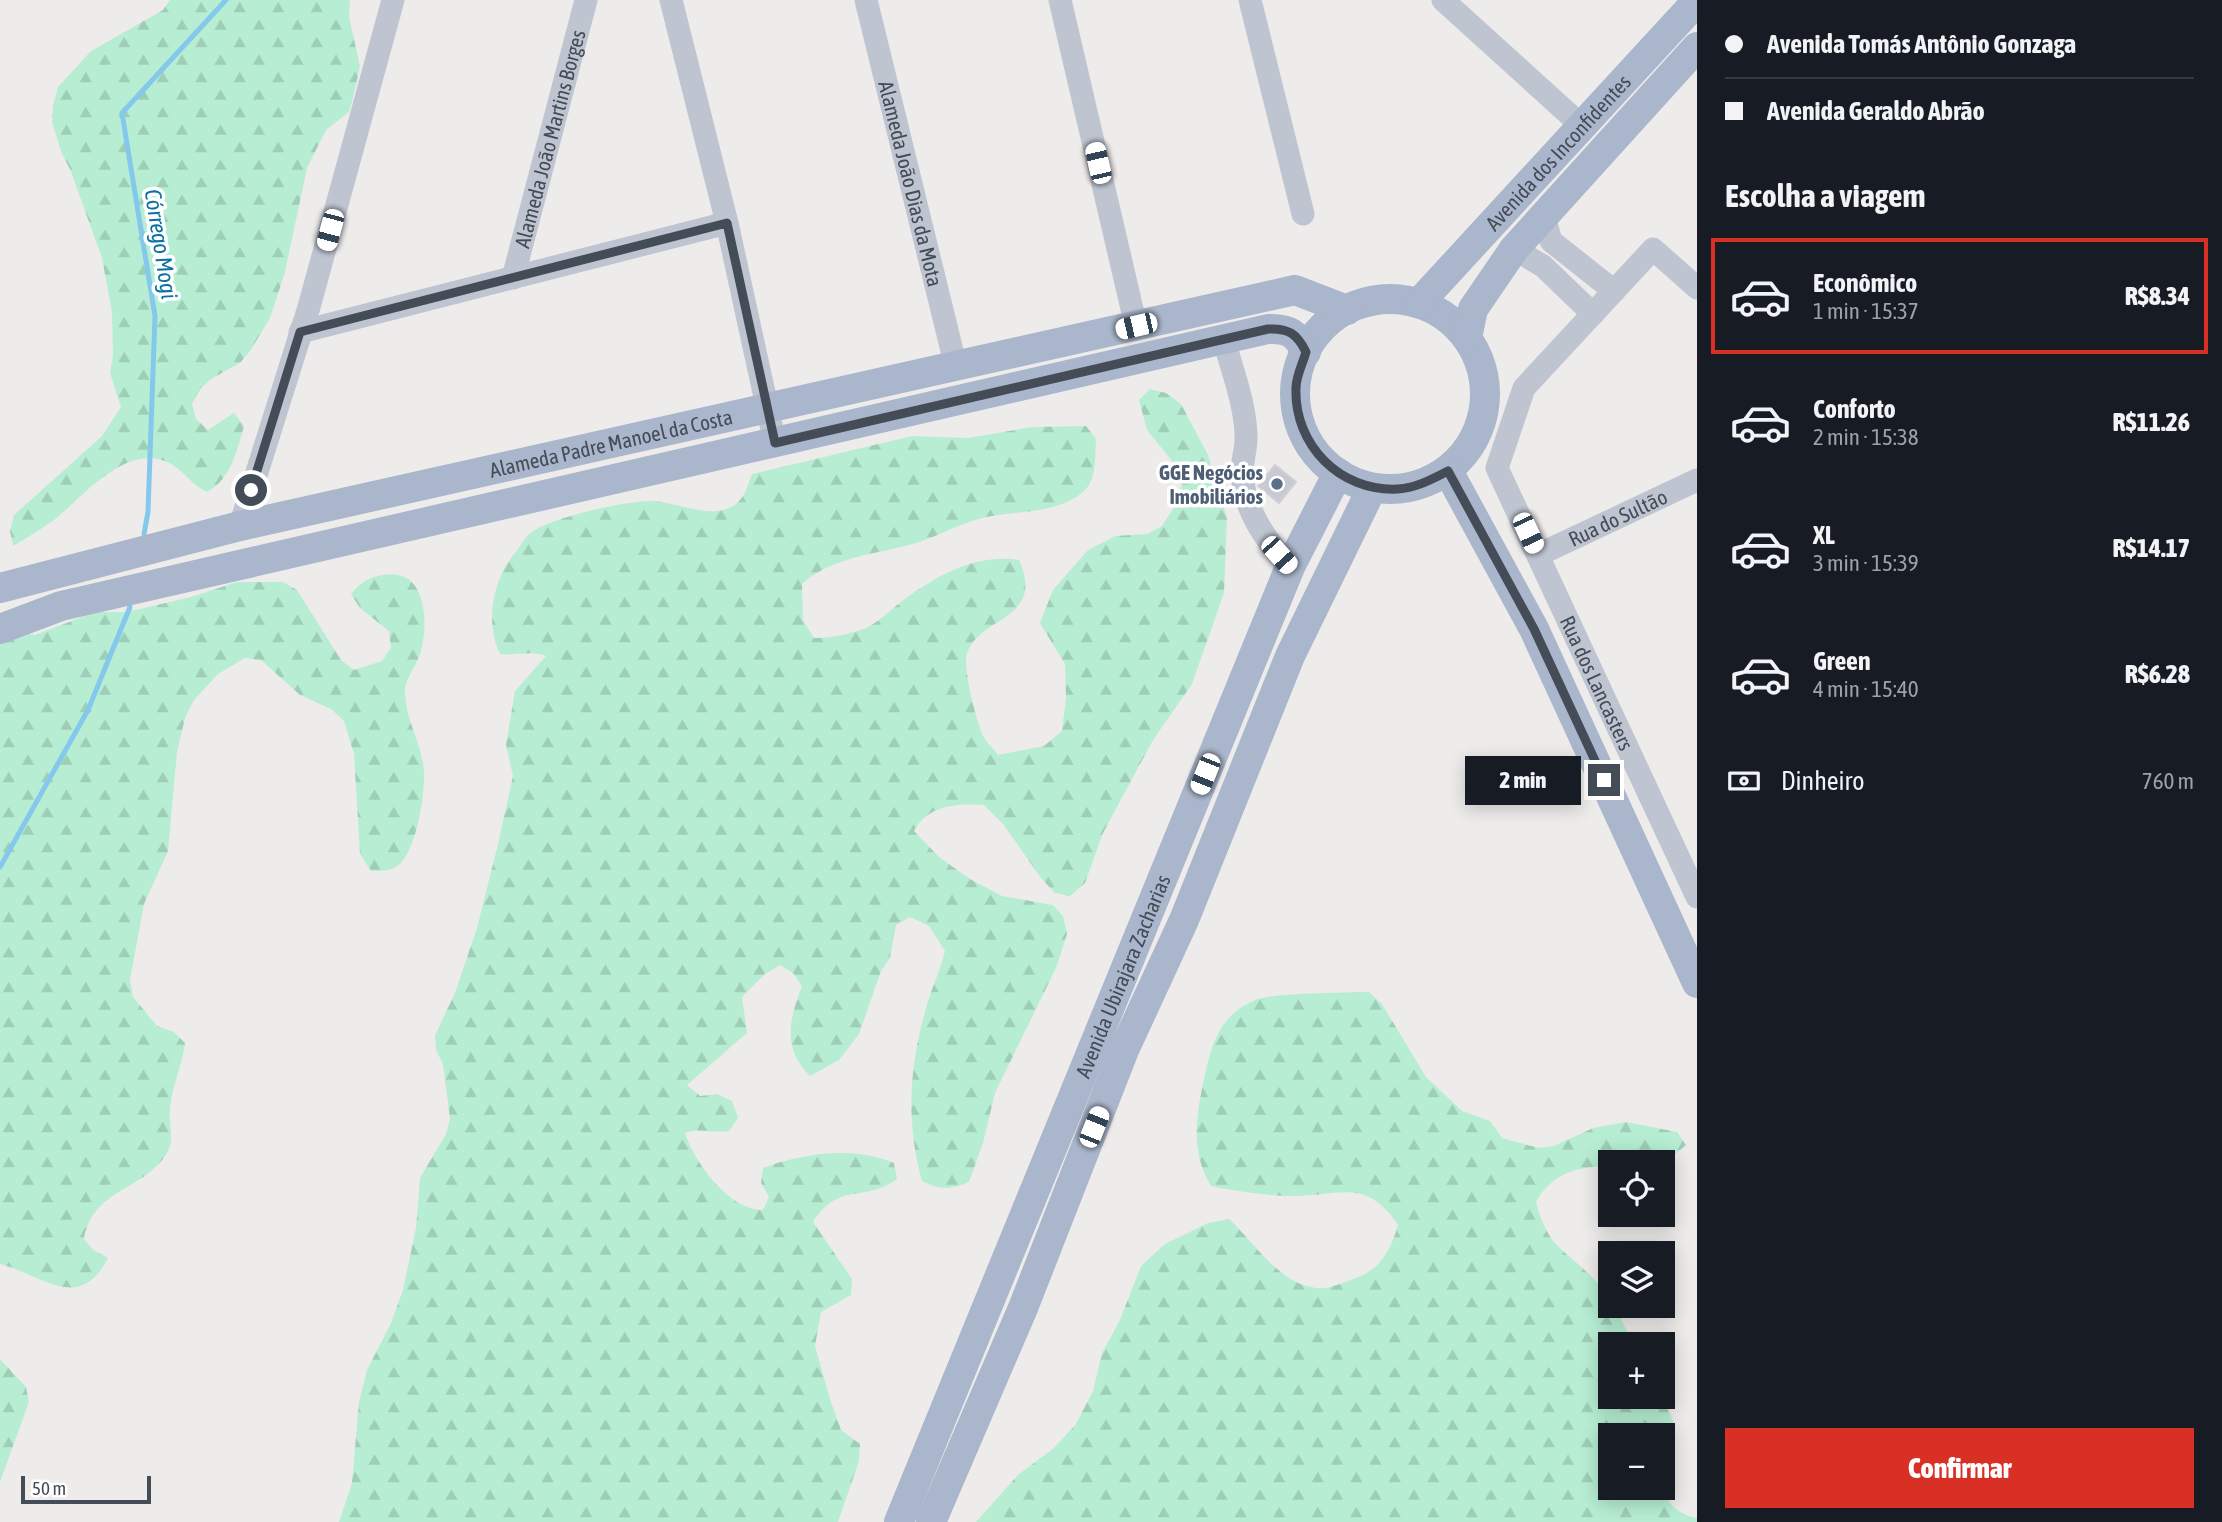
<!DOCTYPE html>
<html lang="pt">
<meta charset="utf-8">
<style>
:root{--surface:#171b24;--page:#242831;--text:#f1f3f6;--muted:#9ea1a6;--line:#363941;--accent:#d93025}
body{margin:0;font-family:"Asap Condensed",sans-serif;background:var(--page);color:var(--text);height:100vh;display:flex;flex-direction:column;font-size:26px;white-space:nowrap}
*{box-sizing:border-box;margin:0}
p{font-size:23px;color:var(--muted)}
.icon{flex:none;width:38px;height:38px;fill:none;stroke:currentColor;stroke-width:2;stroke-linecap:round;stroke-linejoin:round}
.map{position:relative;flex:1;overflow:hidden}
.side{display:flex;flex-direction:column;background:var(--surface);width:525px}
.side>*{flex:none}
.banner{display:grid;align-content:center;height:154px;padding:0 28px;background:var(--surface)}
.fabs{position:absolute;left:1598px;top:1150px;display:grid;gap:14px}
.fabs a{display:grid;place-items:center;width:77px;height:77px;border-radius:0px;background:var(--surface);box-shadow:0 4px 18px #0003;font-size:35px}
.scale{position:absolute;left:21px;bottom:18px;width:130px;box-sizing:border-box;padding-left:7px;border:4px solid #444c58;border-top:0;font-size:19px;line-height:24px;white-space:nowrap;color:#444c58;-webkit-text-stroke:5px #fff;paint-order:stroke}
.end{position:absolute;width:32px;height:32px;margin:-16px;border:9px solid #444c58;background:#fff;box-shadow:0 0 0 4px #fff}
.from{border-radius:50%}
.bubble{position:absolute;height:49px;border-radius:0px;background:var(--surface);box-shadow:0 4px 18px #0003;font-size:23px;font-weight:800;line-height:49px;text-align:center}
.car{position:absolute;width:21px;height:42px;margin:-21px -10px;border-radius:9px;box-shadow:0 0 5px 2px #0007;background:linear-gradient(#fff 24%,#345 0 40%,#fff 0 76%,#345 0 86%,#fff 0)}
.banner b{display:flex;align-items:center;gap:24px;height:66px;font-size:26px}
.banner b+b{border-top:2px solid var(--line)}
.banner i{width:18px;height:18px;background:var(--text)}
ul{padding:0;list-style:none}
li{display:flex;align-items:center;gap:21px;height:116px;margin:0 14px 10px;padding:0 14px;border:4px solid transparent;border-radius:0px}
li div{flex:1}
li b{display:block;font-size:26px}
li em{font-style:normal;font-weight:800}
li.current{border-color:var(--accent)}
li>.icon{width:63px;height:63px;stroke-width:1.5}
h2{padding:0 28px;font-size:32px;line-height:84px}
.pay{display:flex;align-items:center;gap:18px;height:77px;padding:0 28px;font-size:26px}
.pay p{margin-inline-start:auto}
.cta{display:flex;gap:14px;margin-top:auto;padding:14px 28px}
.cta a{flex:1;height:80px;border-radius:0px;background:var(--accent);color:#fff;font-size:28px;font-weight:800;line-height:80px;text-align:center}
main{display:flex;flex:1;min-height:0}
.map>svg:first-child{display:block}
</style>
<main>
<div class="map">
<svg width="1697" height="1522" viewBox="0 0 1697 1522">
<defs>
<pattern id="forest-firs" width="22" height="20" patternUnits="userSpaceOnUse" patternTransform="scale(1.75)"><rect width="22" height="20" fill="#b7eed3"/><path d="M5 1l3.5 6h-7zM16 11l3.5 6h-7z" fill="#9fceb7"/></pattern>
</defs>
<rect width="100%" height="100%" fill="#eeebeb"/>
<g fill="url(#forest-firs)">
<path d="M170 0H350L349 17 360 66 353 98 349 112 326 130 307 168 285 272 270 318 250 351 240 363 211 379 200 389 192 404 196 419 208 430 234 413 244 426C237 451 231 479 207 492 190 484 183 469 169 463 126 442 83 497 54 520 41 529 27 538 13 546L10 531 14 515 102 436 121 407 110 373 113 355 112 312 102 258 70 169 62 154 52 122 53 106 58 87 91 51 163 10Z"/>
<path d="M1150 389 1166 393 1181 404 1208 455 1227 518 1224 593 1192 684 1153 740 1103 833 1085 883 1070 896 1055 893 1041 878 1003 824 984 805C956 803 928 805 914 831L939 857 970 879 1002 896 1053 905 1063 916 1067 934 1056 968 995 1093 983 1143 969 1182C950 1190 940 1190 922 1181 906 1123 909 1069 925 1012 930 991 940 972 945 951L929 926 910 917 896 925 890 958 881 971 859 1034 839 1060 810 1076C782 1048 789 1020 802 986L793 973 780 965 765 974 742 997 747 1033 687 1085 700 1096 717 1094 732 1101 738 1118 729 1131C713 1134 701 1127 685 1133 695 1163 729 1210 763 1210L769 1197 761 1183 763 1168C804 1153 853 1146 894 1163L897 1179C862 1204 841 1180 813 1222L852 1279 851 1295 821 1312 815 1346 830 1399 841 1430 860 1444 859 1461 838 1522H339L352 1483 359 1402 367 1370 391 1323 403 1290 416 1228 420 1178 446 1134 450 1119 443 1064 436 1050 435 1035 455 993 477 928 498 844 513 776 506 745 515 691 546 656C530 650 517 656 500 654 485 622 492 580 515 553 522 545 524 536 535 530 555 517 626 501 650 501 674 501 706 518 729 508 744 502 747 487 752 474L912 436 968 438 1032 427 1086 426 1096 439C1095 455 1097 478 1085 490 1061 514 1013 511 982 518 961 523 942 534 922 541 880 555 836 554 802 584L803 620 814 638C832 638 850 634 866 628 879 622 890 610 901 602 935 576 976 553 1019 560 1046 620 981 615 967 653 962 666 977 724 984 738 988 744 994 749 998 755L1044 746 1062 731 1066 698 1065 664 1040 623 1053 590 1087 551 1115 536 1147 534 1162 526 1180 498 1182 482 1177 467 1147 430 1139 400Z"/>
<path d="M393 574C397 575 404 576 408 579 429 593 427 639 418 659 413 671 404 681 405 694 406 721 422 744 424 771 425 795 417 845 401 863 393 871 382 871 371 871L360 854 354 754 344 721 331 709 300 695 261 660 245 658 218 674 194 700 185 718 177 752 168 851 144 904 130 980 133 997 157 1026 174 1032 185 1043C182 1069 167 1096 170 1122 171 1134 173 1142 167 1153 143 1192 94 1187 84 1239L93 1250 108 1258C79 1314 43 1275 0 1264V634L20 632 35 635 95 612H127L191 597 237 582H283L297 590 341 660 354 670 382 661 391 648 389 631 360 608 351 594C363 580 373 575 393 574Z"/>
<path d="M1369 992 1382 1004 1426 1077 1462 1111 1490 1121 1502 1138 1539 1148 1554 1146 1593 1128 1626 1122 1677 1132 1686 1145 1663 1165 1662 1162H1610V1167C1579 1165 1551 1174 1536 1202 1540 1217 1545 1231 1555 1243 1568 1258 1609 1285 1610 1306H1614L1634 1344H1610V1396L1661 1397C1680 1432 1679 1430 1663 1465L1662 1435H1610V1488H1662C1669 1505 1678 1514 1697 1518V1522H976L1019 1474 1054 1448 1076 1424 1093 1391 1102 1353 1120 1320 1141 1266 1165 1244 1208 1223 1229 1219C1255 1243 1278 1283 1316 1288 1328 1290 1342 1283 1353 1279 1381 1270 1390 1251 1398 1225 1365 1176 1339 1197 1292 1196 1268 1196 1235 1191 1211 1186 1192 1154 1195 1123 1202 1089 1210 1052 1215 1018 1253 1001 1270 992 1346 993 1369 992Z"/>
<polygon points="0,1359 26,1387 29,1402 0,1482"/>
</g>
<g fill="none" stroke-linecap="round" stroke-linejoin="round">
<g stroke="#84c8eb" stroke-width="5">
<polyline points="144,534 148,512 155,316 122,113 226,0"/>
<polyline points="0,867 88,710 130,607"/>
</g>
</g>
<polygon fill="#c8c9d1" stroke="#cfd0d7" stroke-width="2" points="1275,465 1296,482 1279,503 1258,486"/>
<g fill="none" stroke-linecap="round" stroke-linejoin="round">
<g stroke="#bec5d1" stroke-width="23">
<polyline points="671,0 727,223 775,443"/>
<path id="s1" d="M866 0 956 367"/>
<polyline points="1060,0 1136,326"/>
<polyline points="1250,0 1303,214"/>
<polyline points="1443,0 1582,126"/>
<polyline points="1543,214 1551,241 1614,291"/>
<polyline points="1514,249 1543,266 1593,314"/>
<path id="s2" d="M513 278 586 0"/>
<path id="s3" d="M1697 288 1653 249 1524 388 1497 468 1697 897"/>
<polyline points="300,332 727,223"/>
<path d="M1224 340C1232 370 1245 403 1246 435 1247 447 1242 460 1242 472 1243 509 1266 541 1290 567"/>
<polyline points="240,526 309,307 393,0"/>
<path id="s4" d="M1538 555 1697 480"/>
</g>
<g stroke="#aab6cb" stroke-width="30">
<circle cx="1390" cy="394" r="95"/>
<path id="s5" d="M1419 303 1697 1"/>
<polyline points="1467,338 1473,309 1514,249 1697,47"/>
<polyline points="1448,471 1534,629 1697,983"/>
<path id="s6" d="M0 588 240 526 1295 290 1347 310"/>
<path d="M0 629 61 606 1268 329C1289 328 1297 334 1306 352"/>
<path id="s7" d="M899 1522 1290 567 1338 473"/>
<polyline points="931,1522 1023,1308 1124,1050 1184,920 1290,656 1372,488"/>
</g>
</g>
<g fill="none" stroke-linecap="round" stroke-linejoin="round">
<path stroke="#444c58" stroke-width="9" d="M251 490 300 332 727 223 775 443 1268 329C1289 328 1297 334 1306 352 1303 363 1296 376 1296 388 1294 445 1340 492 1398 489 1416 488 1432 479 1448 471L1534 629 1604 780"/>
</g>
<circle fill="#5c6f8a" stroke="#fff" stroke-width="2.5" cx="1277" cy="484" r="7"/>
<g text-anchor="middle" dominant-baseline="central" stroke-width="7" stroke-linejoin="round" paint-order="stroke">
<g font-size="21" fill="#444c58" stroke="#fff">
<text stroke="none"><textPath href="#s2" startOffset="144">Alameda João Martins Borges</textPath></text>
<text stroke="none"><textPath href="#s5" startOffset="205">Avenida dos Inconfidentes</textPath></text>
<text stroke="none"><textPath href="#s1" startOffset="189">Alameda João Dias da Mota</textPath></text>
<text stroke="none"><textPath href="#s6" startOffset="628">Alameda Padre Manoel da Costa</textPath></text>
<text stroke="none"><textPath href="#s4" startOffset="88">Rua do Sultão</textPath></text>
<text stroke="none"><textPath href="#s3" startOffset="570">Rua dos Lancasters</textPath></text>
<text stroke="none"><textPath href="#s7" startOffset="590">Avenida Ubirajara Zacharias</textPath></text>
</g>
<g font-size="21" font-weight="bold" fill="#4e5e75" stroke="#fff" text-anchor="end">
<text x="1263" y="472">GGE Negócios<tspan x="1263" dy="24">Imobiliários</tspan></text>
</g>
<g font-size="23" font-style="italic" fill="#0b70a3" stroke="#fff">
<text transform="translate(161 244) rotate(81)">Córrego Mogi</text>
</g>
</g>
</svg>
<div class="fabs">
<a><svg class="icon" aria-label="locate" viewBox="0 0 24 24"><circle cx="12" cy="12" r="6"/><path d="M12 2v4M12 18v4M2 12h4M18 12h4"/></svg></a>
<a><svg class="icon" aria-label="layers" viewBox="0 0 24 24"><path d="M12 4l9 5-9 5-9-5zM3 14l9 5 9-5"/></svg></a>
<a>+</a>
<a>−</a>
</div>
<div class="scale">50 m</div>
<i class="end from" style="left:251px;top:490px"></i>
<i class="end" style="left:1604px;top:780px"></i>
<div class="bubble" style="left:1465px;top:756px;width:116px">2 min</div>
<i class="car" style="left:1098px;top:163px;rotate:347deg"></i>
<i class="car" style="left:330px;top:230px;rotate:195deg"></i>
<i class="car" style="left:1136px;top:326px;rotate:257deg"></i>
<i class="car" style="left:1528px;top:533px;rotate:155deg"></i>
<i class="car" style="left:1279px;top:555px;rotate:138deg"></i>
<i class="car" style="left:1205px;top:774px;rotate:202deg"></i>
<i class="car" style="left:1094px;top:1127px;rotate:22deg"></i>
</div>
<section class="side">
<div class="banner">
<b><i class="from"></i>Avenida Tomás Antônio Gonzaga</b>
<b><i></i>Avenida Geraldo Abrão</b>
</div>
<h2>Escolha a viagem</h2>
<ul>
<li class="current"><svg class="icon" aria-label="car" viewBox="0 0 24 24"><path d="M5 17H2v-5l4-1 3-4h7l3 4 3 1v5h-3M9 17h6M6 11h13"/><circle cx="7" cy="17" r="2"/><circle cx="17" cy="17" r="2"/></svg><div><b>Econômico</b><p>1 min · 15:37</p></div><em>R$8.34</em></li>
<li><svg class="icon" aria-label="car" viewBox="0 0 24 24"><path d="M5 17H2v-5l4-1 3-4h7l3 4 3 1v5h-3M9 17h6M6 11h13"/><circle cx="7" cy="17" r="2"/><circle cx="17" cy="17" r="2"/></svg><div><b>Conforto</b><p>2 min · 15:38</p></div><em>R$11.26</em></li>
<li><svg class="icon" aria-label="car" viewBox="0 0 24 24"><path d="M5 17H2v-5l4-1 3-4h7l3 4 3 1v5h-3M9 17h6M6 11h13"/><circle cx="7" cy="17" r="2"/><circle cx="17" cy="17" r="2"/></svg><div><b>XL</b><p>3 min · 15:39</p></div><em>R$14.17</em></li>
<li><svg class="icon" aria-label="car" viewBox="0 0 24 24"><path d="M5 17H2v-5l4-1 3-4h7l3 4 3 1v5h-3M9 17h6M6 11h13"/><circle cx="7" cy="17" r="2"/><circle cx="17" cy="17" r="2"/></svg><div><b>Green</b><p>4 min · 15:40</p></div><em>R$6.28</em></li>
</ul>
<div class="pay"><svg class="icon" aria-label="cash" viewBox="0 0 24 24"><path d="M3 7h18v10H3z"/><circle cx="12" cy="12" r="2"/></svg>Dinheiro<p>760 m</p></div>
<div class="cta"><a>Confirmar</a></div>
</section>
</main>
